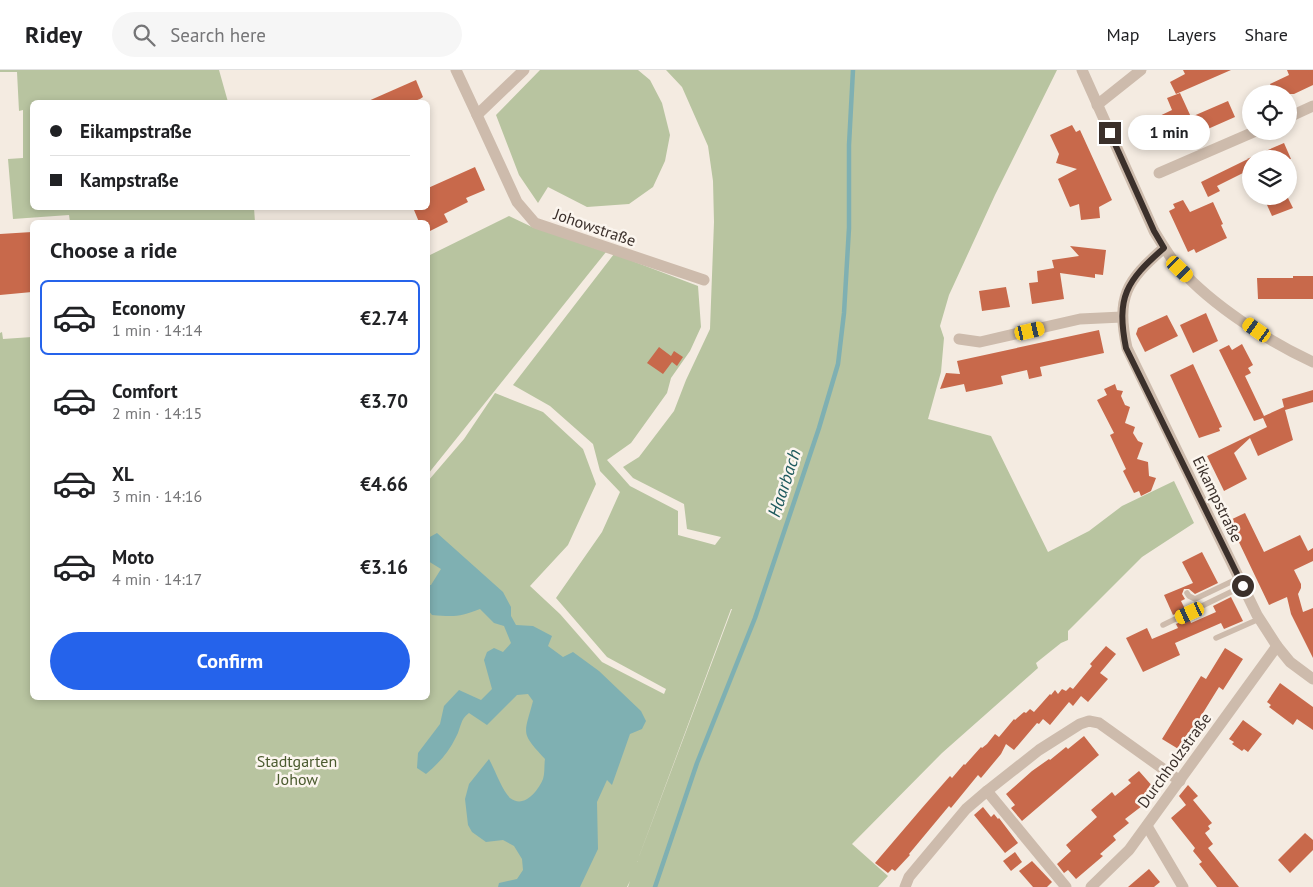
<!DOCTYPE html>
<meta charset="utf-8">
<style>
:root{--surface:#fff;--page:#f6f6f6;--text:#202124;--muted:#757577;--line:#e0e0e0;--accent:#2563eb}
body{margin:0;font-family:"PT Sans",sans-serif;background:var(--page);color:var(--text);height:100vh;display:flex;flex-direction:column;font-size:19px;white-space:nowrap}
*{box-sizing:border-box;margin:0}
p{font-size:16px;color:var(--muted)}
.icon{flex:none;width:28px;height:28px;fill:none;stroke:currentColor;stroke-width:2;stroke-linecap:round;stroke-linejoin:round}
.map{position:relative;flex:1;overflow:hidden}
.sheet{position:absolute;left:30px;top:150px;width:400px;height:480px;display:flex;flex-direction:column;background:var(--surface);border-radius:8px;box-shadow:0 2px 8px #0003}
.sheet>*{flex:none}
.banner{position:absolute;left:30px;top:30px;width:400px;height:110px;border-radius:8px;box-shadow:0 2px 8px #0003;display:grid;align-content:center;height:110px;padding:0 20px;background:var(--surface)}
.buttons{position:absolute;left:1242px;top:15px;display:grid;gap:10px}
.buttons a{display:grid;place-items:center;width:55px;height:55px;border-radius:50%;background:var(--surface);box-shadow:0 2px 8px #0003;font-size:25px}
.end{position:absolute;width:22px;height:22px;margin:-11px;border:6px solid #3b302b;background:#fff;box-shadow:0 0 0 2px #fff}
.from{border-radius:50%}
.bubble{position:absolute;height:35px;border-radius:18px;background:var(--surface);box-shadow:0 2px 8px #0003;font-size:16px;font-weight:600;line-height:35px;text-align:center}
.car{position:absolute;width:15px;height:30px;margin:-15px -8px;border-radius:6px;box-shadow:0 0 4px 1px #0007;background:linear-gradient(#f5c518 24%,#345 0 40%,#f5c518 0 76%,#345 0 86%,#f5c518 0)}
.banner b{display:flex;align-items:center;gap:18px;height:48px;font-size:19px}
.banner b+b{border-top:1px solid var(--line)}
.banner i{width:12px;height:12px;background:var(--text)}
ul{padding:0;list-style:none}
li{display:flex;align-items:center;gap:15px;height:75px;margin:0 10px 8px;padding:0 10px;border:2px solid transparent;border-radius:8px}
li div{flex:1}
li b{display:block;font-size:19px}
li em{font-style:normal;font-weight:600}
li.active{border-color:var(--accent)}
li>.icon{width:45px;height:45px;stroke-width:1.5}
h2{padding:0 20px;font-size:22px;line-height:60px}
.cta{display:flex;gap:10px;margin-top:auto;padding:10px 20px}
.cta a{flex:1;height:58px;border-radius:30px;background:var(--accent);color:#fff;font-size:20px;font-weight:600;line-height:58px;text-align:center}
header{display:flex;align-items:center;gap:30px;box-sizing:border-box;height:70px;padding:0 25px;background:var(--surface);border-bottom:1px solid var(--line)}
header strong{font-size:24px}
nav{display:flex;gap:28px;margin-inline-start:auto;font-size:18px}
.search{width:350px;height:45px;background:var(--page);display:flex;align-items:center;gap:12px;box-sizing:border-box;padding:0 18px;border-radius:28px;color:var(--muted);font-size:19px}
.map>svg:first-child{display:block}
</style>
<header>
<strong>Ridey</strong>
<div class="search"><svg class="icon" aria-label="search" viewBox="0 0 24 24"><circle cx="10" cy="10" r="6"/><path d="M15 15l6 6"/></svg>Search here</div>
<nav><a>Map</a><a>Layers</a><a>Share</a></nav>
</header>
<div class="map">
<svg width="1313" height="817" viewBox="0 0 1313 817">
<rect width="100%" height="100%" fill="#f4ebe1"/>
<g fill="#b8c4a0" fill-rule="evenodd">
<polygon points="0,0 219,0 228,32 32,32 32,138 254,138 255,152 70,152 69,145 13,149 8,89 23,88 23,40 19,41 17,2 0,2"/>
<polygon points="540,0 638,0 650,10 662,33 670,65 665,91 653,117 629,134 587,137 548,117 538,133 519,105 496,45"/>
<path d="M666 0H1057L995 125 949 225 940 256 944 268 941 302 928 349 991 366 1048 482 1089 461 1122 436 1174 411 1194 453 1142 487 1068 561V570L1061 573 1036 593 1038 598 942 683 852 774 888 806 878 817H628L630 811 627 817H0V263L2 262 3 269 32 267V628H428V411L464 369 495 323 543 342 583 379 596 414 568 475 530 516 560 544 602 592 664 624 666 619 607 587 556 528 602 462 620 422 600 401 593 374 550 336 513 315 614 184 698 216 701 257 690 281 671 308 667 323 631 373 607 390 630 416 678 441V465L715 475 721 467 687 459 684 434 633 408 623 397 639 387 674 341 686 310 710 259 714 152 713 111 708 76 682 17ZM731 539H732L637 792Z"/>
<polygon points="509,146 532,157 606,182 428,404 428,186"/>
</g>
<path fill="#7fb0b2" d="M437 463 503 522 511 537V546L516 555 533 556 552 566 548 576 563 587 573 582 599 601 641 641 646 651 642 659 630 664 612 715 607 710 597 732 598 779 580 817H498L499 813 517 809 523 800 522 789 514 776 503 770 486 772 472 762 468 755 465 729 469 714 489 689C495 700 502 720 510 728 524 739 538 721 543 709 545 703 544 695 545 689 520 662 524 665 533 631L528 624 517 625 487 655 469 643C460 649 461 658 456 667 449 682 438 694 426 704L417 698 418 683 440 654 444 636 459 620 481 630 492 619 484 590 487 582 494 578 503 582 511 573 504 556 494 553 480 539C460 547 454 547 432 545L428 540V515H431L441 499 428 491V468Z"/>
<g fill="none" stroke-linecap="round" stroke-linejoin="round">
<polyline stroke="#7fb0b2" stroke-width="4.5" points="655,817 697,693 755,548 819,358 838,294 844,243 849,158 849,75 853,0"/>
</g>
<g fill="#c8694b">
<polygon points="1183,0 1231,0 1176,24 1170,12 1185,4"/>
<polygon points="1287,0 1313,0 1313,15 1294,24 1275,24 1270,14 1289,5"/>
<polygon points="416,10 423,27 420,29 412,32 366,32"/>
<polygon points="1180,23 1191,47 1228,31 1235,47 1201,62 1200,59 1188,64 1184,55 1150,71 1149,69 1138,75 1129,56 1150,47 1151,50 1172,40 1167,28"/>
<polygon points="1072,55 1076,62 1080,60 1112,130 1099,137 1100,148 1081,150 1079,134 1070,137 1058,109 1077,99 1056,93 1059,84 1050,65"/>
<polygon points="1284,73 1291,89 1251,89 1251,99 1217,116 1220,121 1208,127 1201,112 1248,89 1247,89"/>
<polygon points="475,97 485,120 466,128 468,132 444,144 448,152 428,162 428,152 419,152 414,140 421,138 428,138 428,118"/>
<polygon points="1263,126 1287,126 1293,138 1272,146"/>
<polygon points="1183,130 1190,142 1213,132 1223,154 1221,155 1227,168 1196,183 1194,179 1188,182 1169,141 1175,138 1173,134"/>
<polygon points="32,162 32,222 0,225 0,164"/>
<polygon points="1070,176 1106,180 1103,205 1095,204 1095,208 1060,203 1064,229 1032,234 1029,213 1038,212 1037,201 1054,198 1052,190 1079,186"/>
<polygon points="1293,206 1313,206 1313,229 1258,229 1257,208 1293,208"/>
<polygon points="1006,217 1010,237 982,241 979,221"/>
<polygon points="1206,243 1218,271 1193,283 1180,255"/>
<polygon points="1167,245 1178,266 1145,282 1136,264 1138,258"/>
<polygon points="1099,260 1104,283 1040,297 1042,306 1029,309 1027,300 1001,306 1003,314 990,317 966,322 964,314 940,319 946,303 960,304 957,291"/>
<polygon points="1242,274 1253,295 1248,298 1251,303 1245,306 1264,346 1284,337 1282,329 1313,320 1313,332 1285,340 1293,370 1258,386 1250,368 1234,383 1247,409 1224,421 1207,386 1267,357 1263,348 1254,351 1219,280 1229,275 1232,280"/>
<polygon points="659,277 671,286 674,281 683,287 677,296 672,292 663,304 647,293"/>
<polygon points="1193,294 1222,357 1219,358 1220,361 1199,368 1170,305"/>
<polygon points="1115,314 1117,320 1123,321 1121,326 1125,335 1130,337 1125,353 1135,357 1133,363 1138,371 1143,373 1137,389 1148,392 1149,406 1156,408 1151,421 1141,426 1139,421 1134,423 1123,401 1126,399 1110,365 1114,363 1097,330 1107,325 1104,319"/>
<polygon points="1245,443 1264,482 1300,465 1308,481 1313,478 1313,491 1294,500 1301,514 1301,518 1298,524 1303,542 1313,538 1313,588 1291,544 1287,527 1269,535 1235,464 1228,451"/>
<polygon points="1202,482 1218,513 1195,524 1189,519 1184,519 1182,524 1185,529 1181,531 1185,539 1173,545 1164,525 1193,513 1182,492"/>
<polygon points="1231,527 1243,551 1224,559 1221,553 1175,573 1180,585 1143,602 1126,568 1147,558 1152,569 1178,558 1176,554 1189,548 1191,553 1216,542 1213,536"/>
<polygon points="1106,576 1116,584 1100,603 1108,609 1088,632 1081,626 1073,636 1069,632 1050,655 1043,649 1039,654 1037,653 1014,680 1006,674 1001,684 981,708 978,705 951,738 949,736 909,784 910,785 895,801 892,799 888,803 875,793 922,738 950,706 952,708 964,694 965,695 981,677 982,678 987,674 995,664 999,667 1014,649 1015,650 1024,642 1026,643 1030,639 1034,642 1050,624 1051,625 1055,620 1058,624 1062,619 1066,621 1070,617 1073,619 1092,596 1090,594"/>
<polygon points="1225,578 1243,589 1223,620 1219,617 1180,680 1162,669 1201,606 1206,609"/>
<polygon points="1280,613 1313,637 1313,660 1297,649 1293,655 1269,637 1271,635 1267,632"/>
<polygon points="1243,650 1262,664 1248,682 1244,679 1242,681 1232,674 1234,672 1229,669"/>
<polygon points="1084,666 1099,685 1022,751 1011,738 1015,735 1006,724 1032,701 1049,689 1050,690 1066,677 1068,679"/>
<polygon points="1139,701 1154,718 1139,732 1142,736 1125,749 1129,753 1113,766 1116,770 1100,784 1103,786 1076,809 1068,800 1064,803 1057,794 1071,781 1066,775 1097,747 1091,740 1112,722 1115,726 1131,713 1128,710"/>
<polygon points="1188,715 1198,726 1193,730 1212,753 1208,756 1210,759 1205,763 1213,774 1208,778 1239,817 1217,817 1199,794 1202,792 1193,781 1195,778 1171,748 1186,735 1179,726"/>
<polygon points="983,737 991,747 994,744 998,749 999,748 1018,773 1005,783 974,745"/>
<polygon points="1305,763 1313,770 1313,780 1290,803 1278,790"/>
<polygon points="1015,782 1022,792 1011,801 1003,791"/>
<polygon points="1032,791 1052,812 1047,817 1033,817 1019,801"/>
<polygon points="1149,799 1160,812 1154,817 1128,817"/>
</g>
<g fill="none" stroke-linecap="round" stroke-linejoin="round">
<g stroke="#cdbbac" stroke-width="5.5">
<polyline points="1187,523 1189,526 1195,529 1239,508"/>
<polyline points="1163,555 1243,516"/>
<polyline points="1216,568 1259,549"/>
</g>
<g stroke="#cdbbac" stroke-width="11">
<polyline points="456,0 477,45 524,0"/>
<path d="M1082 0 1154 161C1162 174 1170 188 1180 199 1212 235 1269 272 1313 292"/>
<polyline points="1097,35 1141,0"/>
<polyline points="477,45 517,132 535,153 704,210"/>
<polyline points="1289,47 1313,36"/>
<polyline points="1159,103 1256,61"/>
<path d="M1164 178C1126 211 1116 227 1127 278L1257 545 1277 576 1290 592 1313 609"/>
<polyline points="959,269 980,272 1080,249 1122,247"/>
<polyline points="987,721 1066,817"/>
<polyline points="1147,756 1183,817"/>
<polyline points="905,817 909,807 966,739 987,721 1039,680 1080,654 1089,651 1099,653 1180,711"/>
<polyline points="1091,817 1129,780 1277,576"/>
</g>
</g>
<g fill="none" stroke-linecap="round" stroke-linejoin="round">
<path stroke="#3b302b" stroke-width="6" d="M1110 63 1154 161 1164 178C1126 211 1116 227 1126 278L1243 516"/>
</g>
<g text-anchor="middle" dominant-baseline="central" stroke-width="5" stroke-linejoin="round" paint-order="stroke">
<g font-size="16" fill="#3b302b" stroke="#fbf5ee">
<text transform="translate(595 157) rotate(19)">Johowstraße</text>
<text transform="translate(1218 429) rotate(64)">Eikampstraße</text>
<text transform="translate(1174 690) rotate(-54)">Durchholzstraße</text>
</g>
<g font-size="16" fill="#4a5a2e" stroke="#fbf5ee">
<text x="297" y="691">Stadtgarten<tspan x="297" dy="18">Johow</tspan></text>
</g>
<g font-size="18" font-style="italic" fill="#1f5a5e" stroke="#fbf5ee">
<text transform="translate(784 413) rotate(-72)">Haarbach</text>
</g>
</g>
</svg>
<div class="buttons">
<a><svg class="icon" aria-label="locate" viewBox="0 0 24 24"><circle cx="12" cy="12" r="6"/><path d="M12 2v4M12 18v4M2 12h4M18 12h4"/></svg></a>
<a><svg class="icon" aria-label="layers" viewBox="0 0 24 24"><path d="M12 4l9 5-9 5-9-5zM3 14l9 5 9-5"/></svg></a>
</div>
<i class="end from" style="left:1243px;top:516px"></i>
<i class="end" style="left:1110px;top:63px"></i>
<div class="bubble" style="left:1128px;top:45px;width:82px">1 min</div>
<i class="car" style="left:1180px;top:199px;rotate:134deg"></i>
<i class="car" style="left:1257px;top:260px;rotate:305deg"></i>
<i class="car" style="left:1030px;top:261px;rotate:77deg"></i>
<i class="car" style="left:1190px;top:543px;rotate:245deg"></i>
<div class="banner">
<b><i class="from"></i>Eikampstraße</b>
<b><i></i>Kampstraße</b>
</div>
<section class="sheet">
<h2>Choose a ride</h2>
<ul>
<li class="active"><svg class="icon" aria-label="car" viewBox="0 0 24 24"><path d="M5 17H2v-5l4-1 3-4h7l3 4 3 1v5h-3M9 17h6M6 11h13"/><circle cx="7" cy="17" r="2"/><circle cx="17" cy="17" r="2"/></svg><div><b>Economy</b><p>1 min · 14:14</p></div><em>€2.74</em></li>
<li><svg class="icon" aria-label="car" viewBox="0 0 24 24"><path d="M5 17H2v-5l4-1 3-4h7l3 4 3 1v5h-3M9 17h6M6 11h13"/><circle cx="7" cy="17" r="2"/><circle cx="17" cy="17" r="2"/></svg><div><b>Comfort</b><p>2 min · 14:15</p></div><em>€3.70</em></li>
<li><svg class="icon" aria-label="car" viewBox="0 0 24 24"><path d="M5 17H2v-5l4-1 3-4h7l3 4 3 1v5h-3M9 17h6M6 11h13"/><circle cx="7" cy="17" r="2"/><circle cx="17" cy="17" r="2"/></svg><div><b>XL</b><p>3 min · 14:16</p></div><em>€4.66</em></li>
<li><svg class="icon" aria-label="car" viewBox="0 0 24 24"><path d="M5 17H2v-5l4-1 3-4h7l3 4 3 1v5h-3M9 17h6M6 11h13"/><circle cx="7" cy="17" r="2"/><circle cx="17" cy="17" r="2"/></svg><div><b>Moto</b><p>4 min · 14:17</p></div><em>€3.16</em></li>
</ul>
<div class="cta"><a>Confirm</a></div>
</section>
</div>
